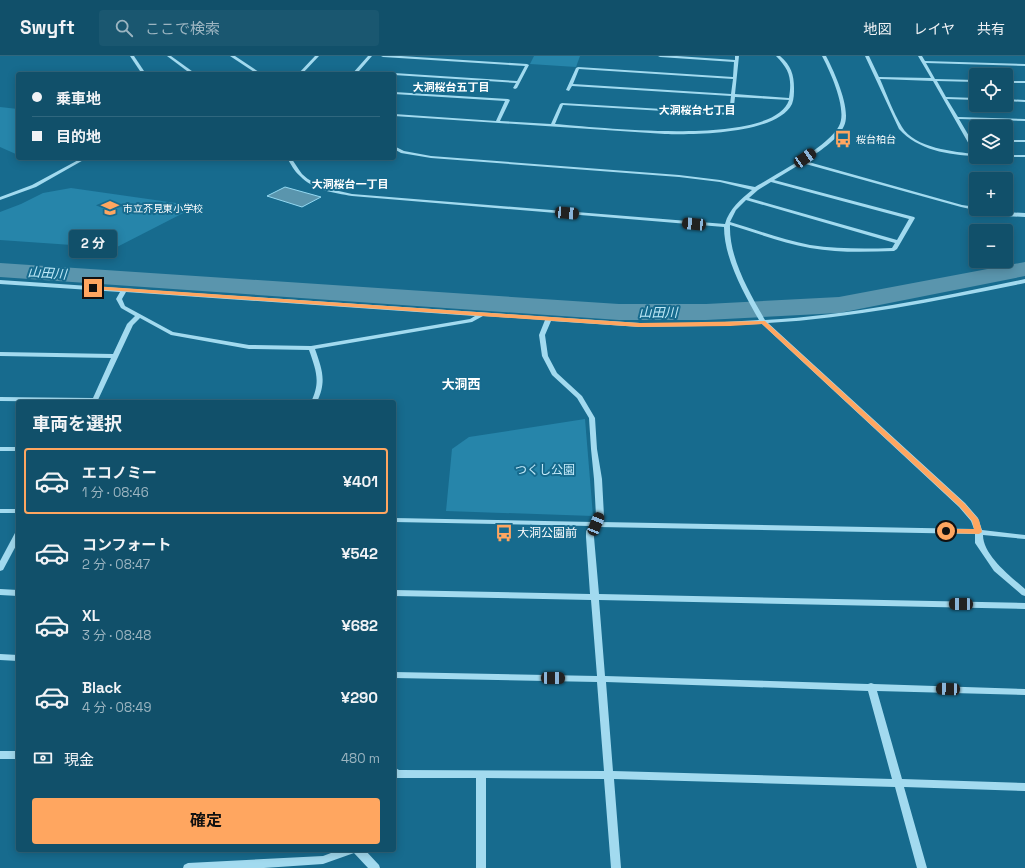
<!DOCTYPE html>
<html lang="ja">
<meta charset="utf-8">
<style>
:root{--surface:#11506a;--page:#1a5770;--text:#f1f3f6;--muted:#9cb5c1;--line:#30677e;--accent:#ffa660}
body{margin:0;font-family:"Space Grotesk","Noto Sans JP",sans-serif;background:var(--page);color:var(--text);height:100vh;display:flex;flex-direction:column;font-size:15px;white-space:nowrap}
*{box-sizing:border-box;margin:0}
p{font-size:13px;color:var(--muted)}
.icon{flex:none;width:22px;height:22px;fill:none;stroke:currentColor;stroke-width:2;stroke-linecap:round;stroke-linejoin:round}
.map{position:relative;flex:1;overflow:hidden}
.sheet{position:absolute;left:16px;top:344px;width:380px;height:452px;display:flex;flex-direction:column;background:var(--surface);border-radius:4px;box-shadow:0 2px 10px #0003,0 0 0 1px var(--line)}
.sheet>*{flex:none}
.top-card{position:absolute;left:16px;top:16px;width:380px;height:88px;border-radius:4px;box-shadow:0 2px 10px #0003,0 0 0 1px var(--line);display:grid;align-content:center;height:88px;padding:0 16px;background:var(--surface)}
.controls{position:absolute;left:969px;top:12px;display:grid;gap:8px}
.controls a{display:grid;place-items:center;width:44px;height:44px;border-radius:4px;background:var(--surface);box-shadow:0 2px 10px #0003,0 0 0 1px var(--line);font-size:20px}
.end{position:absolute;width:18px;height:18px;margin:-9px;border:5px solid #ffa660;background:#111;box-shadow:0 0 0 2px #111}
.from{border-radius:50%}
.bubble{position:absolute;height:28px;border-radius:4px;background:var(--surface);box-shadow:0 2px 10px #0003,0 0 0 1px var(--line);font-size:13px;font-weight:700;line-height:28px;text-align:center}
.car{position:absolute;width:12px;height:24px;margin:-12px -6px;border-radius:5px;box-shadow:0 0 3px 1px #0007;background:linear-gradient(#222 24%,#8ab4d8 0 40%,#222 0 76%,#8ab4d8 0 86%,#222 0)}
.top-card b{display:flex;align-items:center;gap:14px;height:38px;font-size:15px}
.top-card b+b{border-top:1px solid var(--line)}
.top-card i{width:10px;height:10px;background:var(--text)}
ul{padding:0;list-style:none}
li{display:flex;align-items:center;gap:12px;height:66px;margin:0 8px 6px;padding:0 8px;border:2px solid transparent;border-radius:4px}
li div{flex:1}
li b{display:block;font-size:15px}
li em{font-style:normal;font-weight:700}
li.selected{border-color:var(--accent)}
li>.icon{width:36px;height:36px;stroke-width:1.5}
h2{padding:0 16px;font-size:18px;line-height:48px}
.pay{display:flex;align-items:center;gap:10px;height:44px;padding:0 16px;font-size:15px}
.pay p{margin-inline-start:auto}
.cta{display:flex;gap:8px;margin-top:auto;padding:8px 16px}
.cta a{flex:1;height:46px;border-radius:4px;background:var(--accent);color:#111;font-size:16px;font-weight:700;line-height:46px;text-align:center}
header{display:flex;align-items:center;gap:24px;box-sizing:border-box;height:56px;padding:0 20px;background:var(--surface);border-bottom:1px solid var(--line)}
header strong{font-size:19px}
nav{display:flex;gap:22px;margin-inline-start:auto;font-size:14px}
.search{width:280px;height:36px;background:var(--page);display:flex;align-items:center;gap:10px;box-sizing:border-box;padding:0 14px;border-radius:4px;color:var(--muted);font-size:15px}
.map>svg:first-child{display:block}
</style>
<header>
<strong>Swyft</strong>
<div class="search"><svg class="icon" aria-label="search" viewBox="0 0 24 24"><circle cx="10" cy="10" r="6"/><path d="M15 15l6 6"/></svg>ここで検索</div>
<nav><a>地図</a><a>レイヤ</a><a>共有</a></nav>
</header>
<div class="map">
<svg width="1025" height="812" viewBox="0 0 1025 812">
<rect width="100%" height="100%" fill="#176b8e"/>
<g fill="#2685aa">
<polygon points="534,0 580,0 576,11 530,8"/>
<polygon points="0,51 18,53 18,99 0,91"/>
<polygon points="71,132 197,150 115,192 0,184 0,156 21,148 43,137"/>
<polygon points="585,363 593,460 446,455 452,393 469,381"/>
</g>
<polygon fill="#5a95ad" stroke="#94d9f2" points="285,131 321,141 302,151 267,140"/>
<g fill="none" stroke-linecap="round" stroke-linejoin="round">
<polygon fill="#5a95ad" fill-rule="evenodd" points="1025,206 1025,220 839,257 706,264 619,264 0,221 0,207 619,248 706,248 839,241"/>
<g fill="#a2daef" fill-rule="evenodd">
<polygon points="130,0 134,0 146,18 142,18"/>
<polygon points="167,0 171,0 196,18 191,18"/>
<polygon points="230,0 235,0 262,18 257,18"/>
<polygon points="315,0 319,0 302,18 298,18"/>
<polygon points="368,0 372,0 359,15 389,17 391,18 352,18"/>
<polygon points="381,0 401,0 527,8 529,9 517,32 515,33 513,32 516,27 394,19 394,18 392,18 394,17 517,25 525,10 383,1"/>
<path d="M658 0H677L735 4V0H739L735 38 789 42C792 23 790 14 776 0H780C791 9 794 19 794 32 794 37 794 43 792 48 777 78 695 79 665 78L394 60V58L496 65 505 45 394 38V36L508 43 510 44 500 65 551 68 560 48 562 47 729 57 731 40 572 30 569 35 566 34 576 12 578 11 733 21 734 6 660 1ZM579 13 733 23 731 38 573 28ZM735 41 789 44C773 92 596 71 555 68L563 49 731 59 733 58Z"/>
<path d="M822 0H826C834 15 852 54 844 70 837 85 818 96 805 105L962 149 976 151V153H985L1003 156 1025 157V161L1003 160 961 151 802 107 774 124 914 161 915 162 897 193 894 195C866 196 838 197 810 192 783 187 756 177 730 169 729 202 749 236 765 264 853 259 939 241 1025 223V227C940 244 855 262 768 267L965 447 978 462 982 474 1025 479V483L983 479C983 499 1010 520 1025 533V540L1022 539 994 515 975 487V478L598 471 594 475V481L599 538 1025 547V553L599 544 605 620 868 628 871 627 874 628 1025 633V639L877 635 902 723 1025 727V735L904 731 927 812H917L895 731 614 723 621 812H611L604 723 486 722V812H476V722H397L394 721V711L399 714 604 715 597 626 394 622V616L597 620 591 544 394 540V534L590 538 586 481V475L590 470 394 466V462L593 466 596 460 594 423 591 393 589 362 577 342 552 319 542 300 539 279 545 264 483 260 472 266 315 293C322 313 327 325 317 346H311C321 326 316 314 309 294L249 293 171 279 140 262 133 269 97 346 0 345V341L93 342 111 302 0 300V296L113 298 127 268 135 260 121 252 116 243 120 236 0 228V224L640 267H707L759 264C744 238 724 202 724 171L352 140C334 137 313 134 300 120 294 115 291 108 287 102H291C295 107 298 113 302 118 315 131 335 134 352 138L725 168C729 153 741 143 752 134L720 126 679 121 431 102 401 97 394 93V90L404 95 431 100 679 119 720 124 755 131C775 119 829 90 839 70 848 54 830 15 822 0ZM771 126 909 163 897 184 749 142 758 134ZM746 144 895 187 892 192C865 193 837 193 810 189 783 184 757 174 730 166L736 154ZM126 236 475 260 470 263 311 290 249 289 173 276 125 250 122 243ZM551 265 640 271 707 270 762 268 959 451 971 465 974 473 601 466 604 460 602 423 597 393 595 362 582 340 557 317 548 300 545 279ZM606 626 868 635 892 723 613 715Z"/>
<path d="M865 0H869L879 21 931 22 918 0H922L925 5 1025 8V10L926 7 935 23 976 24V26L937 25 946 41 976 42V44L947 43 958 61 1025 63V65L959 63 976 92V97H974L933 25 880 23C887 39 893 56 902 71 914 92 955 96 976 98V100C948 99 918 94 899 73Z"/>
<rect x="1006" y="25" width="19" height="2"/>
<polygon points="1006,43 1025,44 1025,46 1006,45"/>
<rect x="1006" y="84" width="19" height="2"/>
<polygon points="1006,99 1025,99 1025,101 1005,101 1006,101"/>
<polygon points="82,102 87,102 36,131 0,144 0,141 32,129"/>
<rect x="0" y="391" width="18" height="4"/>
<rect x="0" y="453" width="18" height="4"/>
<polygon points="15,477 18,477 18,486 3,514 0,515 0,505"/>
<polygon points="0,533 18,534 18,540 0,539"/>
<polygon points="0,598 18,599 18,605 0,604"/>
<rect x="0" y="695" width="18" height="8"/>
<polygon points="339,794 365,794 379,809 380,812 368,812 354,797 323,808 264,812 183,812 184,809 188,807 323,800"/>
</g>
</g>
<polygon fill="#ffa660" points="93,230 640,267 765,265 965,448 979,464 982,476 979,478 944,477 943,475 946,473 974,473 972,465 960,451 762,268 730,270 640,271 91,233 91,231"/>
<defs>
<g id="bus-bare" transform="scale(1.38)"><path d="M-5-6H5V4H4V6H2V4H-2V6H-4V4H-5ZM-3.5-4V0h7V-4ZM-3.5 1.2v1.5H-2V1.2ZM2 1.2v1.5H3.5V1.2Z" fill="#ffa660" stroke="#176b8e" stroke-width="2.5" paint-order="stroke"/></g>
<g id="school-bare" transform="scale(1.38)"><path d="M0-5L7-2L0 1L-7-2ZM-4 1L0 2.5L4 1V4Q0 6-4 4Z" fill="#ffa660" stroke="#176b8e" stroke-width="2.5" paint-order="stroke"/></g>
</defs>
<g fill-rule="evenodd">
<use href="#bus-bare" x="843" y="83"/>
<use href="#school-bare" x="110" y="152"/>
<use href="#bus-bare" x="504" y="477"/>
</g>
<g text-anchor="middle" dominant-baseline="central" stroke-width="4" stroke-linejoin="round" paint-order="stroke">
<g font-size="10" fill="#fff" stroke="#176b8e" text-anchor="start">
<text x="856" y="83">桜台柏台</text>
<text x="123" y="152">市立芥見東小学校</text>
</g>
<g font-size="11" font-weight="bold" fill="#fff" stroke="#176b8e">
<text x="451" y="31">大洞桜台五丁目</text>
<text x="697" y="54">大洞桜台七丁目</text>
<text x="350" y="128">大洞桜台一丁目</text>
</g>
<g font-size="12" fill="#c8edfb" stroke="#176b8e">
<text x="545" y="414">つくし公園</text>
</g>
<g font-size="12" fill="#fff" stroke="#176b8e" text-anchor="start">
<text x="517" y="477">大洞公園前</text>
</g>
<g font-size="13" font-style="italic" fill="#bee9f8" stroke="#176b8e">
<text transform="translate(47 217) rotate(4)">山田川</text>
<text x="658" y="256">山田川</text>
</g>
<g font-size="13" font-weight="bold" fill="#fff" stroke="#176b8e">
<text x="461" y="328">大洞西</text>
</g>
</g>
</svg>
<div class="controls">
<a><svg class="icon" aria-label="locate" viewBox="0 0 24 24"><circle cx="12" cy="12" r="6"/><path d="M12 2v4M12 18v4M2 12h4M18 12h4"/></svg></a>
<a><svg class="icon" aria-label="layers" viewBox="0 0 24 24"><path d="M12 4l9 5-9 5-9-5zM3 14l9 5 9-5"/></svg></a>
<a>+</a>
<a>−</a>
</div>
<i class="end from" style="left:946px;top:475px"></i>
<i class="end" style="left:93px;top:232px"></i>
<div class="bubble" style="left:69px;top:174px;width:48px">2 分</div>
<i class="car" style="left:805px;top:102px;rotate:56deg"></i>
<i class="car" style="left:567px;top:157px;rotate:95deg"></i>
<i class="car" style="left:694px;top:168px;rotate:275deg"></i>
<i class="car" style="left:596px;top:468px;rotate:22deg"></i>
<i class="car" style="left:961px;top:548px;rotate:271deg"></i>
<i class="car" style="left:553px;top:622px;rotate:91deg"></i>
<i class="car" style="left:948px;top:633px;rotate:272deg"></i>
<div class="top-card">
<b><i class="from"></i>乗車地</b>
<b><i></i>目的地</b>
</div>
<section class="sheet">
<h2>車両を選択</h2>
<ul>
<li class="selected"><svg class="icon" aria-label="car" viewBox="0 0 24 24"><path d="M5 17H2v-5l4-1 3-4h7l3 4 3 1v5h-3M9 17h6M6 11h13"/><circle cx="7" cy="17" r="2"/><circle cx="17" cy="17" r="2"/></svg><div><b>エコノミー</b><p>1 分 · 08:46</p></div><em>¥401</em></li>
<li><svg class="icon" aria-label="car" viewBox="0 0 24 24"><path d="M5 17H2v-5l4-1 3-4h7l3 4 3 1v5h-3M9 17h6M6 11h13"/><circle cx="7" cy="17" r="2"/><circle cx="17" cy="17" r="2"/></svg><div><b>コンフォート</b><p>2 分 · 08:47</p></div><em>¥542</em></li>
<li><svg class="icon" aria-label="car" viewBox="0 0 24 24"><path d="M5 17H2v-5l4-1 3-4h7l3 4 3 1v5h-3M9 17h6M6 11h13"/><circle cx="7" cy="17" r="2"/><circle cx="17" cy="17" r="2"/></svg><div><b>XL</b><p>3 分 · 08:48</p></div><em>¥682</em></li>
<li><svg class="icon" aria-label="car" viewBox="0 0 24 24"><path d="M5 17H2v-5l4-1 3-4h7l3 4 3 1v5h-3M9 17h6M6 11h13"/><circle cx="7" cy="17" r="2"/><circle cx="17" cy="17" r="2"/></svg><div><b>Black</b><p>4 分 · 08:49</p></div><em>¥290</em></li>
</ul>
<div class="pay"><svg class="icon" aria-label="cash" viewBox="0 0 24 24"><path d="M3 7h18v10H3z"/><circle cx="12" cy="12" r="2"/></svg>現金<p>480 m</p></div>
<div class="cta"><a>確定</a></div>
</section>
</div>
